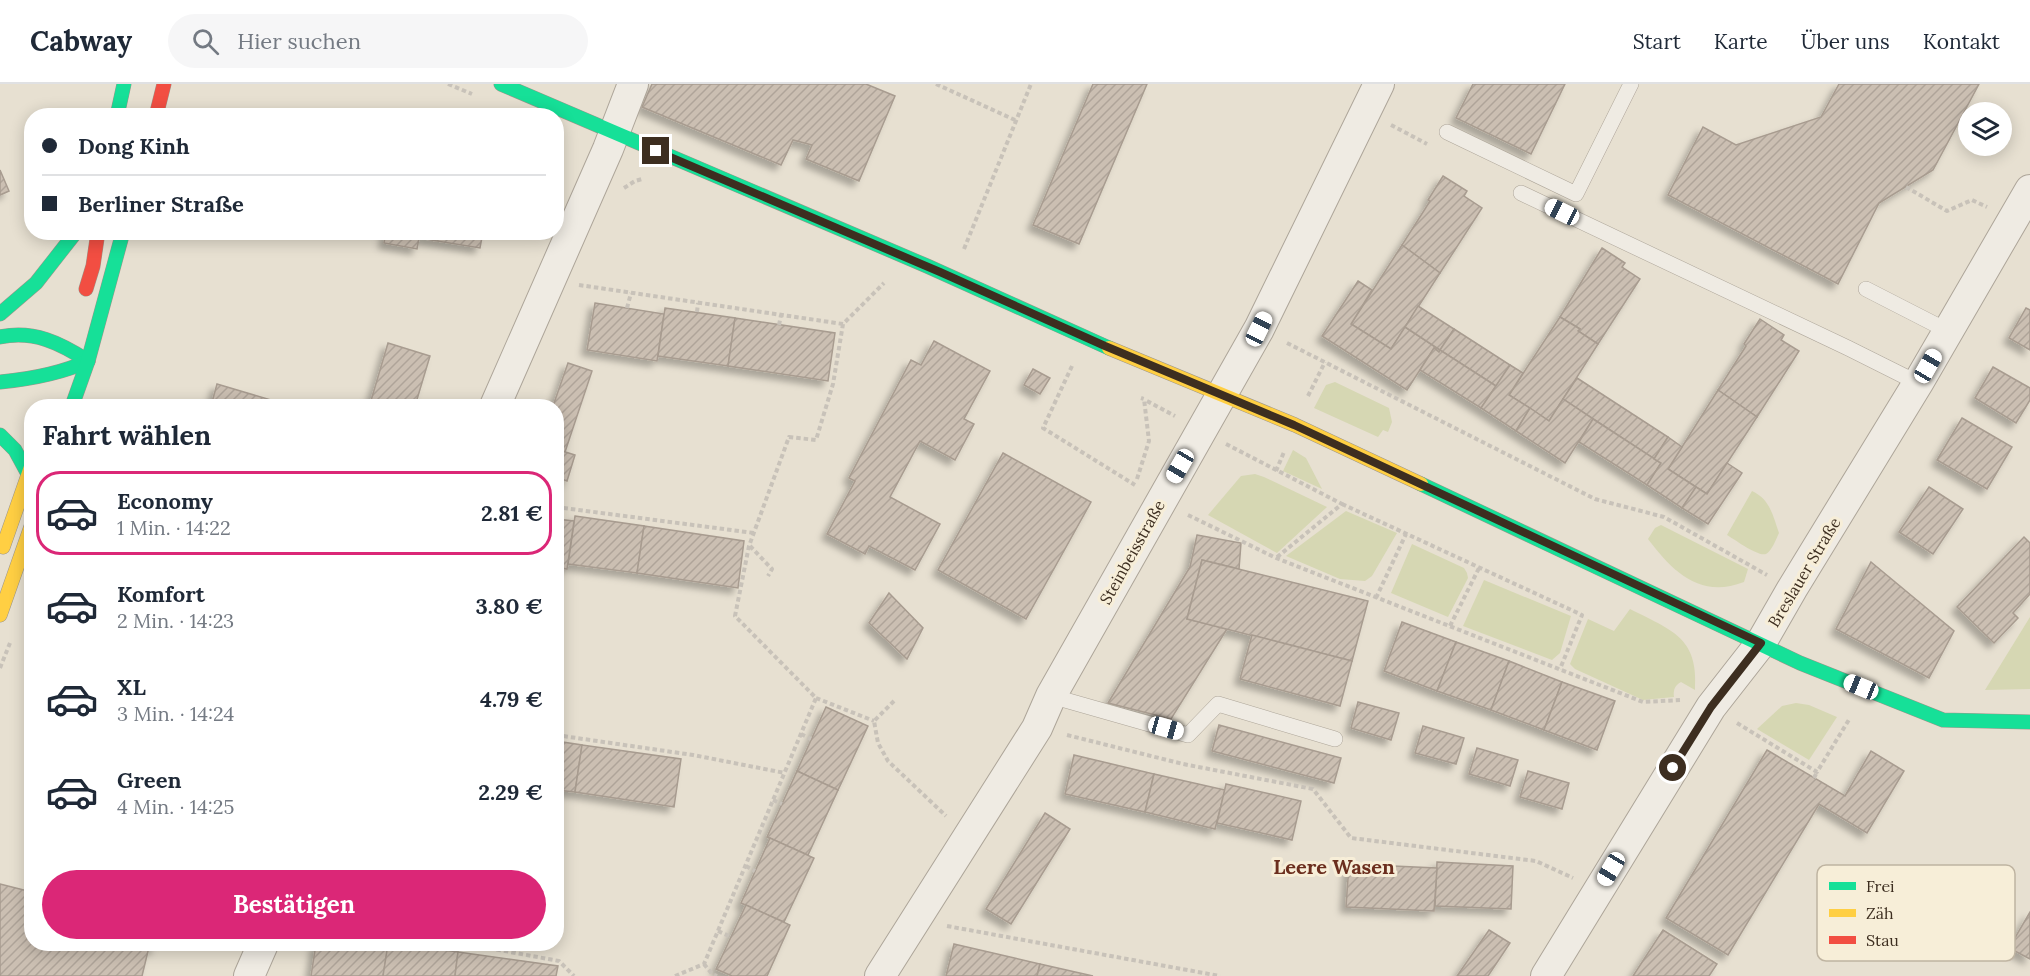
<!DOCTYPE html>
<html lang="de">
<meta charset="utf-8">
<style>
:root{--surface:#fff;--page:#f6f6f7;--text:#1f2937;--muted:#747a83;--line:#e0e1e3;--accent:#db2777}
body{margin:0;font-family:Lora,serif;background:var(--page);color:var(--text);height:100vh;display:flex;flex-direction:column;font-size:22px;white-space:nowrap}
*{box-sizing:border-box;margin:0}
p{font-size:20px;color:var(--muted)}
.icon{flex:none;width:33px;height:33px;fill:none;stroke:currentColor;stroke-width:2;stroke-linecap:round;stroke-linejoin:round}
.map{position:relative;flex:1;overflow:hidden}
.panel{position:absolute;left:24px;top:315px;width:540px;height:552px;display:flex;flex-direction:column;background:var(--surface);border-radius:24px;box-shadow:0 3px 15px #0003}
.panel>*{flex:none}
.banner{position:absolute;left:24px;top:24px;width:540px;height:132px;border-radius:24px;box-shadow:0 3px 15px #0003;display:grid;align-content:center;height:132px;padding:0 18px;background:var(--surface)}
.tools{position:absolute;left:1958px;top:18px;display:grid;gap:12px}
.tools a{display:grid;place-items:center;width:54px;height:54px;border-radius:50%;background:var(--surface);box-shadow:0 3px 15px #0003;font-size:30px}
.end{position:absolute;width:27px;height:27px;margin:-14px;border:8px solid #3d2e20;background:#fff;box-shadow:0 0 0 3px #fff}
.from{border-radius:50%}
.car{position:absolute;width:18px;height:36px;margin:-18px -9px;border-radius:8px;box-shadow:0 0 4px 2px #0007;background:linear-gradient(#fff 24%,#345 0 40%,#fff 0 76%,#345 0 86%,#fff 0)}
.banner b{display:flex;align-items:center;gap:21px;height:57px;font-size:22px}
.banner b+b{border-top:2px solid var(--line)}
.banner i{width:15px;height:15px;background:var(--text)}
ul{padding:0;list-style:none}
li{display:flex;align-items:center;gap:18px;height:84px;margin:0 12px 9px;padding:0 6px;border:3px solid transparent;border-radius:24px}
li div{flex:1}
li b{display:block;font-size:22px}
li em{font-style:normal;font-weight:700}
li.selected{border-color:var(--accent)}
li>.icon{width:54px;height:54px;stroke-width:1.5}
h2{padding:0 18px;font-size:27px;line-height:72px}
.action{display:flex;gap:12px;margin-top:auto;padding:12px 18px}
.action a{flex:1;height:69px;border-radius:36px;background:var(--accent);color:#fff;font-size:24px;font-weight:700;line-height:69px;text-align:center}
header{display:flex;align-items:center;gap:36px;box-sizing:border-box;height:84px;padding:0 30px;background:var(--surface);border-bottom:2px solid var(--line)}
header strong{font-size:28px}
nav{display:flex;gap:33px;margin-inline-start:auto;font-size:21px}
.search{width:420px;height:54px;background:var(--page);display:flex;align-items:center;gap:15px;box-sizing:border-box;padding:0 21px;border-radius:33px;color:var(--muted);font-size:22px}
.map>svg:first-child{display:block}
</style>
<header>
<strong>Cabway</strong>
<div class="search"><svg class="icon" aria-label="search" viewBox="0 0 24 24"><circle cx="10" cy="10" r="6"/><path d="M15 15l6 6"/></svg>Hier suchen</div>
<nav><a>Start</a><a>Karte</a><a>Über uns</a><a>Kontakt</a></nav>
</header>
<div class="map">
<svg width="2030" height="892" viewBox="0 0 2030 892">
<defs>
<pattern id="building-hatch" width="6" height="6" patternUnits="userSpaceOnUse" patternTransform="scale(1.5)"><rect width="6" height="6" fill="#cbbfb2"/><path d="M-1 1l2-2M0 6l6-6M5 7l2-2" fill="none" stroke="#afa499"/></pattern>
<filter id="shadow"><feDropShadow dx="-5.5" dy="5.5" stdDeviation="3" flood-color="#0004"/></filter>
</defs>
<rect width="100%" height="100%" fill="#e7e0d1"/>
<g fill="#d6d7b3">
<polygon points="1335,298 1389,324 1392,338 1388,348 1383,346 1378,353 1314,324 1326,301"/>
<polygon points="1293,366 1306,374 1322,405 1283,387"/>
<polygon points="1255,390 1264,393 1327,423 1277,469 1208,431 1241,392"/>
<path d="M1752 407C1770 415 1773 432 1779 449 1776 455 1772 467 1766 470 1758 473 1734 455 1727 451Z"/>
<polygon points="1346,427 1397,449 1372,492 1365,497 1340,495 1286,472"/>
<path d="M1661 441 1748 485 1744 498C1700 515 1673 488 1648 455L1655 444Z"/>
<polygon points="1412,460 1464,484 1467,489 1468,494 1448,533 1391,509"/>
<polygon points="1484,496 1571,532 1560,569 1552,576 1463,542"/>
<path d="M1630 525C1671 546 1699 553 1695 606L1681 598C1675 601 1673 606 1674 613L1643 616 1575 585 1570 580 1588 535 1614 547Z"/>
<polygon points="2030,533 2030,605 1985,606"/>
<polygon points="1796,619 1809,621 1837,633 1809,676 1757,645 1782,622"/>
</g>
<g fill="url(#building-hatch)" stroke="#a89c90" stroke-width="1.5" filter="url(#shadow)">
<polygon points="652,0 866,0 895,12 859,97 806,75 812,61 793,56 781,81 642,23"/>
<polygon points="1093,0 1147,0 1079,160 1033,141"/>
<polygon points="1473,0 1565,0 1531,70 1456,34"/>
<polygon points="1839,0 1979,0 1933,86 1879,119 1838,200 1668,111 1703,43 1736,61 1821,33"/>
<polygon points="0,86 9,107 0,111"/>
<polygon points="1443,92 1467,107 1464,112 1482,124 1440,189 1402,161 1425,125 1430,117 1428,116"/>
<polygon points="386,148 483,148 480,164 419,154 417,165 384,159"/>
<polygon points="1402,161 1440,189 1391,265 1351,240"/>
<polygon points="1602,164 1625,179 1622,183 1640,195 1598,260 1578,247 1580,245 1560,233"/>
<polygon points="1358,197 1372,206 1351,240 1391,265 1405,243 1440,266 1439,268 1434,264 1407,306 1322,252"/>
<polygon points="595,219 664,230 657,277 587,266"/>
<polygon points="1418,222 1454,245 1440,266 1405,243"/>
<polygon points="665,224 735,234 728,282 658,272"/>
<polygon points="2026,224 2030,226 2030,266 2009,254"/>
<polygon points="1560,233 1580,245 1578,247 1598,260 1549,337 1509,311"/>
<polygon points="735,234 835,249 828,297 728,282"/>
<polygon points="1760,235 1784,251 1781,256 1799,267 1757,333 1718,306 1746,262 1744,260"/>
<polygon points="1454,245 1510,281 1496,302 1440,266"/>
<polygon points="934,257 990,287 964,335 974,340 955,376 920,357 890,413 940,440 915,486 869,462 865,470 827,450 855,397 849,394 911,276 921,281"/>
<polygon points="388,259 430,272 415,322 380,322 370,320"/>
<polygon points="1434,264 1439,268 1440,266 1496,302 1481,324 1420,286"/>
<polygon points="568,279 592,287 565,368 556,365 556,322 553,322"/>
<polygon points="1510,281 1523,289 1509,311 1530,324 1516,347 1481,324"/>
<polygon points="1993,283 2030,304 2030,316 2016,339 1975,314"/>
<polygon points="1033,285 1050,294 1040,310 1024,301"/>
<polygon points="1577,294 1668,353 1654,375 1563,315"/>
<polygon points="217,300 291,322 211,322"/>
<polygon points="1718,306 1757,333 1707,410 1668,385"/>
<polygon points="1563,315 1593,335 1565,379 1516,347 1530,324 1549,337"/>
<polygon points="1962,334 2012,363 1987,405 1937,376"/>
<polygon points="1593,335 1661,379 1647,401 1579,358"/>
<polygon points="1668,353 1682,363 1668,385 1696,403 1682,424 1647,401 1661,379 1654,375"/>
<polygon points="556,365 575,371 567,397 556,393"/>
<polygon points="1003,369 1091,418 1026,535 938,486"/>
<polygon points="1727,379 1742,389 1708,440 1682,424 1696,403 1707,410"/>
<polygon points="1929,403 1963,425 1933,470 1899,448"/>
<polygon points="575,432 644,442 637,489 568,480"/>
<polygon points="556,435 574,437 567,485 556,483"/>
<polygon points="644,442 744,457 738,504 637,489"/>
<polygon points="1197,451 1241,459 1239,485 1202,476 1187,535 1227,545 1171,635 1108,619 1190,483"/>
<polygon points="2024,453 2030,459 2030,510 2013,529 2018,534 1994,559 1957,523"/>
<polygon points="1202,476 1368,517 1352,577 1187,535"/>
<polygon points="1871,478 1954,547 1929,594 1836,545"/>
<polygon points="889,509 923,544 907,575 869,539"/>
<polygon points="1402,538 1456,558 1437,607 1384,587"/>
<polygon points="1252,551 1352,577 1340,622 1240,595"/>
<polygon points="1456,558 1509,577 1491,626 1437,607"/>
<polygon points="1509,577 1562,598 1544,646 1491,626"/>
<polygon points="1562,598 1615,617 1597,666 1544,646"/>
<polygon points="1358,618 1399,629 1391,656 1351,644"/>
<polygon points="826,623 868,642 838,706 797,687"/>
<polygon points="1219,641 1341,674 1334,699 1212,667"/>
<polygon points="1423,642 1464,654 1456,680 1415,669"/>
<polygon points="556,657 582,661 575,708 556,706"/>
<polygon points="582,661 681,675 674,723 575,708"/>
<polygon points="1477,664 1518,676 1510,702 1469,690"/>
<polygon points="1767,666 1845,712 1871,667 1904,687 1867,749 1819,720 1728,871 1666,834"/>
<polygon points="1074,671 1154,690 1145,728 1065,710"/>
<polygon points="797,687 838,706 808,771 767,753"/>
<polygon points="1528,687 1569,699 1562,725 1520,713"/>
<polygon points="1154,690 1225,706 1215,745 1145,728"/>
<polygon points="1226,700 1301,717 1292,756 1217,739"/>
<polygon points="1045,729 1070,745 1011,840 986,825"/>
<polygon points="770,754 814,774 784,838 741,819"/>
<polygon points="1437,778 1513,782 1511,825 1435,822"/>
<polygon points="1349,780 1437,784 1434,827 1346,823"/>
<polygon points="0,800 32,808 32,860 157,860 155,865 149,863 142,892 0,892"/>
<polygon points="746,821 790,841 767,892 732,892 716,885"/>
<polygon points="2030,828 2030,875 2009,864"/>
<polygon points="1489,846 1510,859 1488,892 1457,892"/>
<polygon points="1663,846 1717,880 1709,892 1633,892"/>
<polygon points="316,860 365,860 388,863 383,892 311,892"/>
<polygon points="388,860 401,860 458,868 455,892 383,892"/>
<polygon points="954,860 1040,880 1037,892 946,892"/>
<polygon points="458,868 558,882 556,892 455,892"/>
<polygon points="1040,880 1093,892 1037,892"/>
</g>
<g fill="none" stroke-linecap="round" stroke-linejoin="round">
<g stroke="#ada599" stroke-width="16">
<g id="lane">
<polyline points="1447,48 1576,110 1631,0"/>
<polyline points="1521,109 1848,264 1918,299"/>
<polyline points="1866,205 1948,247"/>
<polyline points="1051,612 1188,651 1218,620 1335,655"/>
</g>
</g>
<g stroke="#ada599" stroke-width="32">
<g id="street">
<polyline points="495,322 608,65 633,0"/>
<polyline points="249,892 263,860"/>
<polyline points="880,892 1037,644 1051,612 1259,245 1379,0"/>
<polyline points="1546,892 1711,623 1761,559 1792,505 1918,299 2030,106"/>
</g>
</g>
<g stroke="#9c958a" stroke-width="15">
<g id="fast">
<polyline points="501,0 927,182 1109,264"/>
<polyline points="117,32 124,0"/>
<polyline points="0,230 36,199 76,148"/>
<path d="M0 253C34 246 60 259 88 277"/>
<path d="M0 298C31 295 60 290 88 277"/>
<polyline points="72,322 88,277 123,148"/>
<polyline points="0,351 15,366 28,390"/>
<polyline points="1421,400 1800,579 1943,636 2030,638"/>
</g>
</g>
<g stroke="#9c958a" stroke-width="15">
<g id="slow">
<polyline points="1109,264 1295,341 1421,400"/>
<polyline points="3,463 32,380"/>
<polyline points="0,531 32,440"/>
</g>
</g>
<g stroke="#9c958a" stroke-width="15">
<g id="jam">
<polyline points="156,32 164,0"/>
<polyline points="86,205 93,182 98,148"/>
</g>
</g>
<g stroke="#c8c2b9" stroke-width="4" stroke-dasharray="4.5 3" stroke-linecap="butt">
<polyline points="448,0 472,10"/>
<polyline points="936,0 1015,36"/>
<polyline points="1391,41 1427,60"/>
<polyline points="1906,103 1947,127 1972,116 1987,123"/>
<polyline points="624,104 635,97 642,95"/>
<polyline points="964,165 1031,0"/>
<polyline points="579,201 843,240"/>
<polyline points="627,224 631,209"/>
<polyline points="697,228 698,219"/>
<polyline points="779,241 781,231"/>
<polyline points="1287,259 1595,415 1664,433 1767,491"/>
<polyline points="1072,282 1043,344 1135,401"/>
<polyline points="1308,312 1325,278"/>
<polyline points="1147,317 1175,332"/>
<polyline points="1226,360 1342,420 1276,474"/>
<polyline points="1276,387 1284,368"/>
<polyline points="1137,395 1149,357 1144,315 1141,314"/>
<polyline points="1342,420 1582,531 1560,585"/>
<polyline points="556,423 754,449"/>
<polyline points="1188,431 1276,474 1643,618 1680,616"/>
<polyline points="750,462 772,485 768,492"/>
<polyline points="1376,514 1406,450"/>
<polyline points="1450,542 1479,484"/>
<polyline points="0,584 10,559"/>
<polyline points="816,614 874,637"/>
<polyline points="894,617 874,637 878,659 888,677 946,732"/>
<polyline points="1737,639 1817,688 1850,634"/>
<polyline points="801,650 811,655"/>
<polyline points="556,651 693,671 785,689"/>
<polyline points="1067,651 1183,680 1313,705 1351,754 1536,777 1573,794"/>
<polyline points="1814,694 1817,688"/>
<polyline points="773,716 782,720"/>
<polyline points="746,782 755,787"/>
<polyline points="947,842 1220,892"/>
<polyline points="718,847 731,853"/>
<polyline points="467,860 559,877 574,892"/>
<polyline points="704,880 712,890 717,892"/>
<polyline points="675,892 704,880 816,614 735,532 749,462 789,353 816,356 833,300 843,240 884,199"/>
</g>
<use href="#lane" stroke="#efebe3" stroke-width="15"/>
<use href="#street" stroke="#efebe3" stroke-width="30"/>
<use href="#fast" stroke="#16e098" stroke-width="14"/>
<use href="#slow" stroke="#ffcf43" stroke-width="14"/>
<use href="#jam" stroke="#f24e42" stroke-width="14"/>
</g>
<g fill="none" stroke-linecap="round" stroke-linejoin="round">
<polyline stroke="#3d2e20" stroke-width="8" points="656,67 940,188 1105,262 1294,341 1761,559 1711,623 1673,684"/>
</g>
<g text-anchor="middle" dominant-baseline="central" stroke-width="6" stroke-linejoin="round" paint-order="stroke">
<g font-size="16" fill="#3d2e20" stroke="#f7eed8">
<text transform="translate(1132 468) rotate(-61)">Steinbeisstraße</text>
<text transform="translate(1804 488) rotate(-59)">Breslauer Straße</text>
</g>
<g font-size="20" font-weight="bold" fill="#6b2e1e" stroke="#f7eed8">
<text x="1334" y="782">Leere Wasen</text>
</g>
</g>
<rect x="1817" y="781" width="198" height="96" rx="9" fill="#f7eed8" stroke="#bfb4a1" stroke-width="1.5"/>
<rect x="1829" y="798" width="27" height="8" fill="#16e098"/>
<rect x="1829" y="825" width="27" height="8" fill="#ffcf43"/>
<rect x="1829" y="852" width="27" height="8" fill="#f24e42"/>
<g font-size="16" fill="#3d2e20">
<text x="1866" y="808">Frei</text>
<text x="1866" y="835">Zäh</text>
<text x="1866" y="862">Stau</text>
</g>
</svg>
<div class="tools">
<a><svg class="icon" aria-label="layers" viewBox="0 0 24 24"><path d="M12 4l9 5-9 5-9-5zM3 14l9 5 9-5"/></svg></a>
</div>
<i class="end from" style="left:1673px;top:684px"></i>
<i class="end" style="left:656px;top:67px"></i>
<i class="car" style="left:1562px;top:128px;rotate:296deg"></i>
<i class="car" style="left:1259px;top:245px;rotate:26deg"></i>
<i class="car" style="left:1928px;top:282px;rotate:30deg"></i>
<i class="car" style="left:1180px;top:382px;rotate:210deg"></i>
<i class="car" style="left:1861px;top:603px;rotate:292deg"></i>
<i class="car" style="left:1166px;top:644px;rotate:106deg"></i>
<i class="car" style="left:1611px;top:785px;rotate:211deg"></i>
<div class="banner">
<b><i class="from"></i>Dong Kinh</b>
<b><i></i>Berliner Straße</b>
</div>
<section class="panel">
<h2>Fahrt wählen</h2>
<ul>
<li class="selected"><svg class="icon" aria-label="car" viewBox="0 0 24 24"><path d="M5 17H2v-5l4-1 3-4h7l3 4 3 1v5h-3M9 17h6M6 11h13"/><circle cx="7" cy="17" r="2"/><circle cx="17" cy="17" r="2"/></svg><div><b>Economy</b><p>1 Min. · 14:22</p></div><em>2.81 €</em></li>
<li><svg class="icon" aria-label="car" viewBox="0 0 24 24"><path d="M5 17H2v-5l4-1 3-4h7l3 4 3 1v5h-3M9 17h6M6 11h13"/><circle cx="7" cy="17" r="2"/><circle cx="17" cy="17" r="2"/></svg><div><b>Komfort</b><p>2 Min. · 14:23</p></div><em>3.80 €</em></li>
<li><svg class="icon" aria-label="car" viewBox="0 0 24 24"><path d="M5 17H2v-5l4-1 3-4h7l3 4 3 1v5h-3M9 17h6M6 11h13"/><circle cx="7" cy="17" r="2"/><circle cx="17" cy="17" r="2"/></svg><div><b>XL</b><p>3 Min. · 14:24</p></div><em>4.79 €</em></li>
<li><svg class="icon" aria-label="car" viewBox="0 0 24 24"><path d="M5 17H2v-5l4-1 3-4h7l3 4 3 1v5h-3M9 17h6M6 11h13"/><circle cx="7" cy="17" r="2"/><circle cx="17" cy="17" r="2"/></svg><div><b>Green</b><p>4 Min. · 14:25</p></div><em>2.29 €</em></li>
</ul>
<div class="action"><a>Bestätigen</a></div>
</section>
</div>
